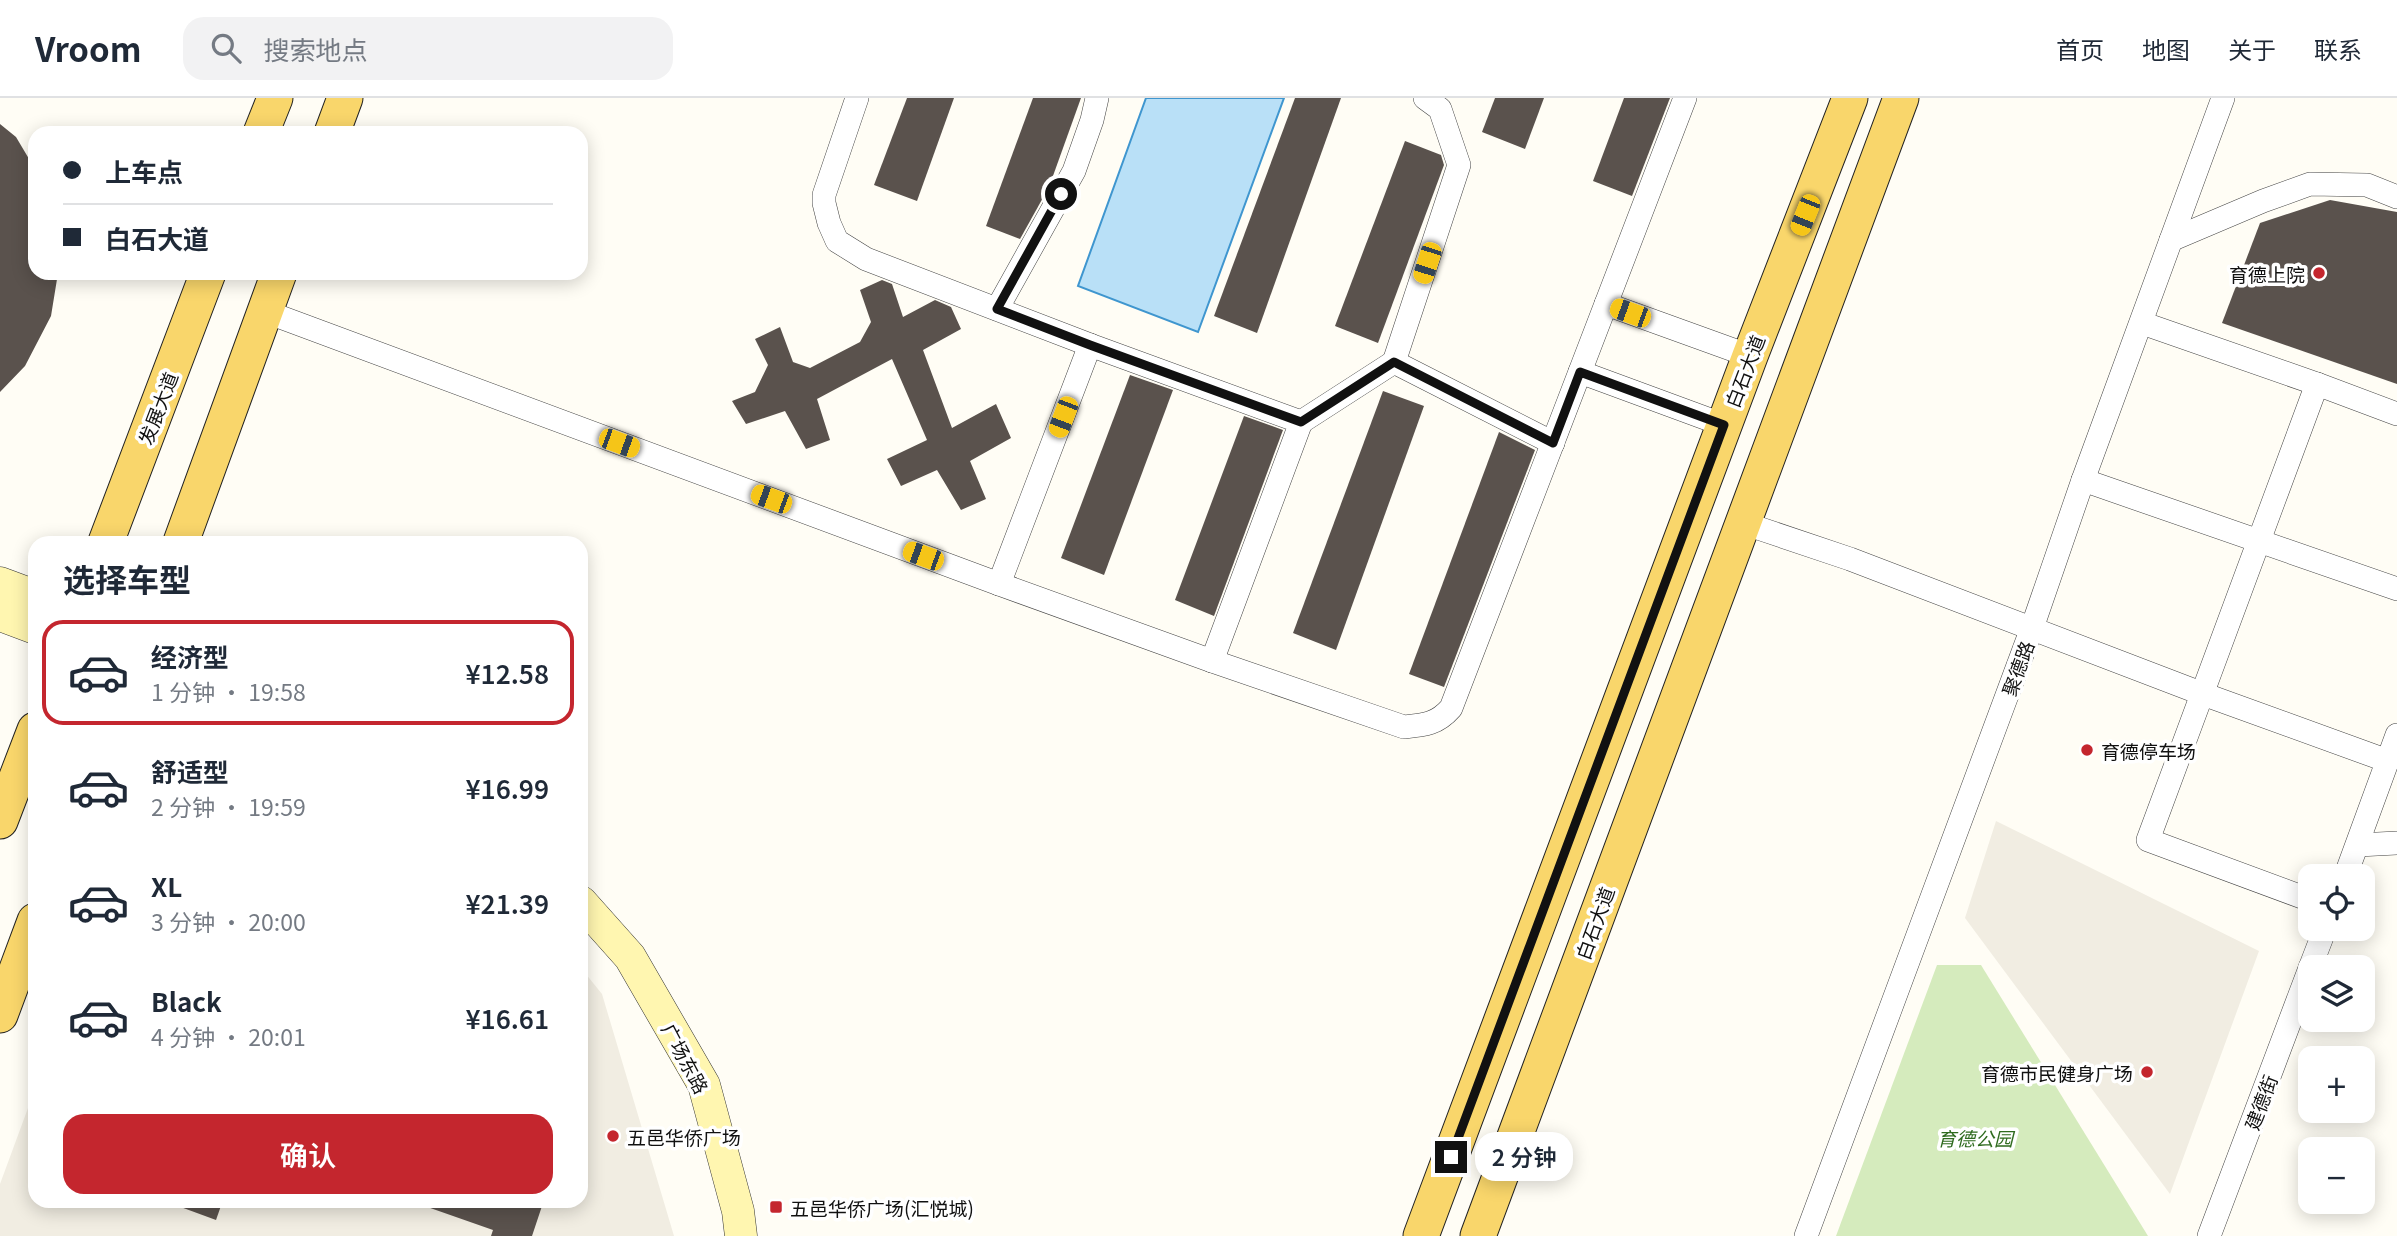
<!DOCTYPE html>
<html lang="zh">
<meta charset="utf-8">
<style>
:root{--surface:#fff;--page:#f2f2f3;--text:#1f2937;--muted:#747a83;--line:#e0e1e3;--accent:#c4262e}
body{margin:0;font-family:Georgia,"Noto Sans SC",serif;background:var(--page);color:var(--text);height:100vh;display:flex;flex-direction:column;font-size:26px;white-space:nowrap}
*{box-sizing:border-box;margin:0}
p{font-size:23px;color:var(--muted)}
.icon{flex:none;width:38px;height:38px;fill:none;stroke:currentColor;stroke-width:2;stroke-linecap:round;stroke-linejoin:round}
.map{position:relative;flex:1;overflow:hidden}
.sheet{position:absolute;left:28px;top:438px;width:560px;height:672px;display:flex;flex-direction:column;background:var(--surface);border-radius:21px;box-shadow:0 4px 18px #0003}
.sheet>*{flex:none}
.guide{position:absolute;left:28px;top:28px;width:560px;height:154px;border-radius:21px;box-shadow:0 4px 18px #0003;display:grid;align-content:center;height:154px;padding:0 35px;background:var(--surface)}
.controls{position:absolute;left:2298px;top:766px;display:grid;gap:14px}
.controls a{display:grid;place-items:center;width:77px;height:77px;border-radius:14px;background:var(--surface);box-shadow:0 4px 18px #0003;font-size:35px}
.end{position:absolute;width:32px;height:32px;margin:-16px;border:9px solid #111;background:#fff;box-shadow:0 0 0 4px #fff}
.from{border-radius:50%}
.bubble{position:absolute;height:49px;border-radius:21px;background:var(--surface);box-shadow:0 4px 18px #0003;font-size:23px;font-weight:600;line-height:49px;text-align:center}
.car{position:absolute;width:21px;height:42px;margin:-21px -10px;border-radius:9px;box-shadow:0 0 5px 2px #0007;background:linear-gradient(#f5c518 24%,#345 0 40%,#f5c518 0 76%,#345 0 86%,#f5c518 0)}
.guide b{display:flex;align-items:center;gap:24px;height:66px;font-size:26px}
.guide b+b{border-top:2px solid var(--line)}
.guide i{width:18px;height:18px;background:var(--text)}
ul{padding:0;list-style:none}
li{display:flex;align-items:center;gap:21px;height:105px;margin:0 14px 10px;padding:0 21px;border:4px solid transparent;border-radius:21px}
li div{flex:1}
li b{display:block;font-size:26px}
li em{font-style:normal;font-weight:600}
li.active{border-color:var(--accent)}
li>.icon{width:63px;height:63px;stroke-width:1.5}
h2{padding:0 35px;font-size:32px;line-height:84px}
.action{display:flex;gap:14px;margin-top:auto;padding:14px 35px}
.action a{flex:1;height:80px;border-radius:21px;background:var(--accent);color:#fff;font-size:28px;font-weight:600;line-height:80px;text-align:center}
header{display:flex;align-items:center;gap:42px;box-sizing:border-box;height:98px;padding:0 35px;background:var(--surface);border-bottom:2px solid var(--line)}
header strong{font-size:33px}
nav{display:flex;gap:38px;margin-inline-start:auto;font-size:24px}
.search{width:490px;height:63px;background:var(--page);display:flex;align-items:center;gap:18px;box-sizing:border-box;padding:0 24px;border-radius:21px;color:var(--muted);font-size:26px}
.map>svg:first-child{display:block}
</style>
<header>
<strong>Vroom</strong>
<div class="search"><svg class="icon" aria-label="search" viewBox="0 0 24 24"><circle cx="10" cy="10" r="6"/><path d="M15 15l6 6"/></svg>搜索地点</div>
<nav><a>首页</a><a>地图</a><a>关于</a><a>联系</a></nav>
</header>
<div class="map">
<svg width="2397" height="1138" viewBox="0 0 2397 1138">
<rect width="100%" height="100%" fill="#fffdf5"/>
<polygon fill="#d5ebbd" points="1937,867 1981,867 2148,1138 1836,1138"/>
<g fill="#f1ede2">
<polygon points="1996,723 2259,853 2170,1096 1965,820"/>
<polygon points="581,870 602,896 674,1138 0,1138 0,1086 35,991 35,1102 581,1102"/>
</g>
<polygon fill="#b9e0f7" stroke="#3f96cf" stroke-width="2" points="1146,0 1284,0 1198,234 1078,188"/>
<g fill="#5a524d">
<polygon points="907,0 954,0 917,103 874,87"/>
<polygon points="1033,0 1081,0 1049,89 1020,141 986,128"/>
<polygon points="1295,0 1341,0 1257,235 1214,218"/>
<polygon points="1495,0 1544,0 1525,51 1482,34"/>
<polygon points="1624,0 1670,0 1632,98 1593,83"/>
<polygon points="0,26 16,39 35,71 35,175 58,175 51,218 25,268 0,294"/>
<polygon points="1405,43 1441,57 1444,67 1378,245 1335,228"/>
<polygon points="2330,102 2397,114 2397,286 2222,225 2260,125"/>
<polygon points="882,182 892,186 903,219 935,202 951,209 961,231 923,252 952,330 996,306 1011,340 970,363 986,401 961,412 937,372 901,388 887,361 927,342 892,261 817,301 830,342 806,351 785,313 746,326 732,303 755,294 768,267 755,241 780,229 793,264 810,270 860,244 871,224 860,192"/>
<polygon points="1130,277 1173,292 1104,477 1061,460"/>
<polygon points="1383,293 1424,308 1336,552 1293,535"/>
<polygon points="1244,318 1283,332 1214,518 1175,502"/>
<polygon points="1499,334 1535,352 1444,589 1409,576"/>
<polygon points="168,1102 223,1102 216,1122 167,1104"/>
<polygon points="416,1102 544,1102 532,1138 491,1138 493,1132 416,1105"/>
</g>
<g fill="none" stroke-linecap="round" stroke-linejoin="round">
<g stroke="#444" stroke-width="24">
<g id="street">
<polyline points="857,0 824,97 824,105 829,125 837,143 866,161 1090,247"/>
<polyline points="2171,142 2263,103 2310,86 2367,87 2397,99"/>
<polyline points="1606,206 1750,258"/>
<polyline points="997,211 1074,73 1092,22 1097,0"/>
<path d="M264 213 999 486 1212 563 1404 629C1425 627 1437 626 1451 610L1685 0"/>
<polyline points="2142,225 2317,286 2397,316"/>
<polyline points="1394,264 1459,67 1440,11 1425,0"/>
<polyline points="1580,274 1724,327"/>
<polyline points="1301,324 1394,264 1553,345"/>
<polyline points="2083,382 2397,491"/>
<polyline points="1743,425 1850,461 2203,596 2388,663"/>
<polyline points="999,486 1090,247 1301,324 1212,563"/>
<polyline points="2358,747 2397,745"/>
<polyline points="2345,779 2397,637"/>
<polyline points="2310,802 2148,742 2317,286"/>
<polyline points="2310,870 2325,831"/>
<polyline points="1806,1138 2032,530 2083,382 2223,0"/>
<polyline points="2209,1138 2310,870"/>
</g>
</g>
<g stroke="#333" stroke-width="33">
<g id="secondary">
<polyline points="0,485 35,498"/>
<polyline points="0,517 35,530"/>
<polyline points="581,804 630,859 704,987 738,1113 741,1138"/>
</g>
</g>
<g stroke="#222" stroke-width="37">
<g id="primary">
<polyline points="261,35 275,0"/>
<polyline points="332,35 345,0"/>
<polyline points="106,444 208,175"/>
<polyline points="181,444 279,175"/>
<polyline points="0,723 35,632"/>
<polyline points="0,917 35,823"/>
<polyline points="1421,1138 1750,258 1850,0"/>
<polyline points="1478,1138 1901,0"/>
</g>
</g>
<use href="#street" stroke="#fff" stroke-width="23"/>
<use href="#secondary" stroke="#fff6b0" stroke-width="32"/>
<use href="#primary" stroke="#f9d66b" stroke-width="35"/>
</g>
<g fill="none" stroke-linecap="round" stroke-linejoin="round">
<polyline stroke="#111" stroke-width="9" points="1061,96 997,211 1090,247 1301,324 1394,264 1553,345 1580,274 1724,327 1451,1059"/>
</g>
<g fill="#c4262e" stroke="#fff" stroke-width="2.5">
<circle cx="2319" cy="175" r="7"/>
<circle cx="2087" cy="652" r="7"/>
<circle cx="2147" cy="974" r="7"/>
<circle cx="613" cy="1038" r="7"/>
<rect x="769" y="1102" width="14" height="14" rx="3.5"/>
</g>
<g text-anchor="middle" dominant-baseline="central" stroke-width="7" stroke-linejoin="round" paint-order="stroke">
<g font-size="19" fill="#111" stroke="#fff" text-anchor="start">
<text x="2305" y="175" text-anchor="end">育德上院</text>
<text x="2101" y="652">育德停车场</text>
<text x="2133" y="974" text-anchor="end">育德市民健身广场</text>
<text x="627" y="1038">五邑华侨广场</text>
<text x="790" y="1109">五邑华侨广场(汇悦城)</text>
</g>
<g font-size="19" fill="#111" stroke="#fff">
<text transform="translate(1744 273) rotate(-69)">白石大道</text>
<text transform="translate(157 310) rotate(-69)">发展大道</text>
<text transform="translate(2017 570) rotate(-70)">聚德路</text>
<text transform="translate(1594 825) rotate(-70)">白石大道</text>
<text transform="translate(686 960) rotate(62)">广场东路</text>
<text transform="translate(2260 1004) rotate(-69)">建德街</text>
</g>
<g font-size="19" font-style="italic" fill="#2f6b1f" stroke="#fff">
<text x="1975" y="1039">育德公园</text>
</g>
</g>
</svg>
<div class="controls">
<a><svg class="icon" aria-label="locate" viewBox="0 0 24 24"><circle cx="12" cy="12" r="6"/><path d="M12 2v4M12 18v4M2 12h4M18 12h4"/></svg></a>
<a><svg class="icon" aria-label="layers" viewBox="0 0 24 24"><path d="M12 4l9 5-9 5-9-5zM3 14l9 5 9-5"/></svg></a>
<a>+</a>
<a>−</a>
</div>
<i class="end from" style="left:1061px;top:96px"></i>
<i class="end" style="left:1451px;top:1059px"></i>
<div class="bubble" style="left:1475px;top:1034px;width:98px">2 分钟</div>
<i class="car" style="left:1805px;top:117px;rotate:202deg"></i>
<i class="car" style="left:1427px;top:165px;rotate:198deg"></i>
<i class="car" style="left:1630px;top:215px;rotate:290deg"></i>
<i class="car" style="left:1063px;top:319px;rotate:201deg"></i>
<i class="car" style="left:619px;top:345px;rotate:110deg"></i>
<i class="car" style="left:771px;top:401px;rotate:290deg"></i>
<i class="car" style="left:923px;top:458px;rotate:290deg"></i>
<div class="guide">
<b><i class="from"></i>上车点</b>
<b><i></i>白石大道</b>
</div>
<section class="sheet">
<h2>选择车型</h2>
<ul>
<li class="active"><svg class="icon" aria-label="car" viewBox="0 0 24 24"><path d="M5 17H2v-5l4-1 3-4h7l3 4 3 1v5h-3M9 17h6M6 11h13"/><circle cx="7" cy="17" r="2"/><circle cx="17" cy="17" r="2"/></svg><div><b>经济型</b><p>1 分钟 · 19:58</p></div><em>¥12.58</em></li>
<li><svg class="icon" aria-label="car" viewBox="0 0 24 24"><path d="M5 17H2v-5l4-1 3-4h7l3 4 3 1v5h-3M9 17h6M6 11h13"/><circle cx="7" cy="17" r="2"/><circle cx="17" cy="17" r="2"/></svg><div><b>舒适型</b><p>2 分钟 · 19:59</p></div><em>¥16.99</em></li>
<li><svg class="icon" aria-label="car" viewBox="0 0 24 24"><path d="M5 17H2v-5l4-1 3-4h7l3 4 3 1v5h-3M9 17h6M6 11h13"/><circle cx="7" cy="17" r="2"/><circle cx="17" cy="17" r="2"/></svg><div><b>XL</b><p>3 分钟 · 20:00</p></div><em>¥21.39</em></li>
<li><svg class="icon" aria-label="car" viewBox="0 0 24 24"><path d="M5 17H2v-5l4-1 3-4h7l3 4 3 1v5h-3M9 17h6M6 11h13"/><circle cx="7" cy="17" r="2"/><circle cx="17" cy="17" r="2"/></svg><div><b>Black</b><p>4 分钟 · 20:01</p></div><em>¥16.61</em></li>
</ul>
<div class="action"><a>确认</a></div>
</section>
</div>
